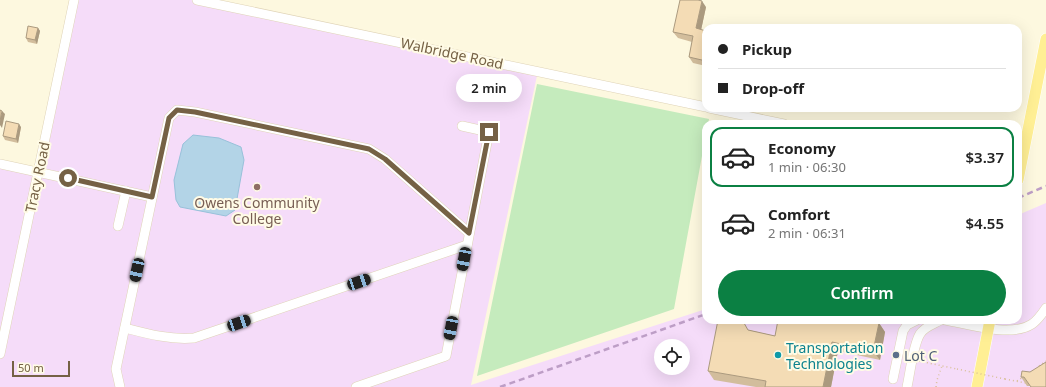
<!DOCTYPE html>
<meta charset="utf-8">
<style>
:root{--surface:#fff;--page:#f6f6f6;--text:#222;--muted:#767676;--line:#e0e0e0;--accent:#0b8043}
body{margin:0;font-family:"Noto Sans",sans-serif;background:var(--page);color:var(--text);height:100vh;display:flex;flex-direction:column;font-size:15px;white-space:nowrap}
*{box-sizing:border-box;margin:0}
p{font-size:13px;color:var(--muted)}
.icon{flex:none;width:22px;height:22px;fill:none;stroke:currentColor;stroke-width:2;stroke-linecap:round;stroke-linejoin:round}
.map{position:relative;flex:1;overflow:hidden}
.details{position:absolute;left:702px;top:120px;width:320px;height:204px;display:flex;flex-direction:column;background:var(--surface);border-radius:12px;box-shadow:0 4px 16px #0002}
.details>*{flex:none}
.top-card{position:absolute;left:702px;top:24px;width:320px;height:88px;border-radius:12px;box-shadow:0 4px 16px #0002;display:grid;align-content:center;height:88px;padding:0 16px;background:var(--surface)}
.tools{position:absolute;left:654px;top:339px;display:grid;gap:8px}
.tools a{display:grid;place-items:center;width:36px;height:36px;border-radius:50%;background:var(--surface);box-shadow:0 4px 16px #0002;font-size:20px}
.scale{position:absolute;left:12px;bottom:10px;width:58px;box-sizing:border-box;padding-left:4px;border:2px solid #756145;border-top:0;font-size:11px;line-height:14px;white-space:nowrap;color:#756145;-webkit-text-stroke:3px #fffbe6;paint-order:stroke}
.end{position:absolute;width:18px;height:18px;margin:-9px;border:5px solid #756145;background:#fff;box-shadow:0 0 0 2px #fff}
.from{border-radius:50%}
.bubble{position:absolute;height:28px;border-radius:14px;background:var(--surface);box-shadow:0 4px 16px #0002;font-size:13px;font-weight:600;line-height:28px;text-align:center}
.car{position:absolute;width:12px;height:24px;margin:-12px -6px;border-radius:5px;box-shadow:0 0 3px 1px #0007;background:linear-gradient(#222 24%,#8ab4d8 0 40%,#222 0 76%,#8ab4d8 0 86%,#222 0)}
.top-card b{display:flex;align-items:center;gap:14px;height:38px;font-size:15px}
.top-card b+b{border-top:1px solid var(--line)}
.top-card i{width:10px;height:10px;background:var(--text)}
ul{padding:7px 0 0;list-style:none}
li{display:flex;align-items:center;gap:12px;height:60px;margin:0 8px 6px;padding:0 8px;border:2px solid transparent;border-radius:12px}
li div{flex:1}
li b{display:block;font-size:15px}
li em{font-style:normal;font-weight:600}
li.selected{border-color:var(--accent)}
li>.icon{width:36px;height:36px;stroke-width:1.5}
.action{display:flex;gap:8px;margin-top:auto;padding:8px 16px}
.action a{flex:1;height:46px;border-radius:24px;background:var(--accent);color:#fff;font-size:16px;font-weight:600;line-height:46px;text-align:center}
.map>svg:first-child{display:block}
</style>
<div class="map">
<svg width="1046" height="387" viewBox="0 0 1046 387">
<rect width="100%" height="100%" fill="#fdf8df"/>
<path fill="#f5dcf9" fill-rule="evenodd" d="M74 0H197L538 71 471 385 706 309V320H1018V215L1046 203V387H0V164L38 172ZM661 346H683V368H661Z"/>
<polygon fill="#c5ebbd" points="537,84 709,119 708,124 706,124 706,134 674,309 477,376"/>
<polygon fill="#b3d4e7" stroke="#98c1da" points="193,135 219,138 241,147 244,160 235,210 226,216 180,207 176,200 174,180 183,144"/>
<g fill="none" stroke-linecap="round" stroke-linejoin="round">
<g stroke="#dfd3b7" stroke-width="10">
<g id="minor">
<polyline points="197,0 706,107"/>
<polyline points="709,108 784,124"/>
<polyline points="0,164 152,197"/>
<polyline points="118,226 126,191"/>
<path d="M945 320C968 324 1011 338 1032 324 1038 320 1042 314 1046 308"/>
<path d="M125 328C148 334 170 340 194 338L467 245"/>
<polyline points="0,354 74,0"/>
<polyline points="893,379 903,331 907,325 917,320"/>
<polyline points="120,387 116,369 169,118 177,110 195,112 369,149 385,159 469,233"/>
<polyline points="356,387 446,356 489,132 462,126"/>
<path d="M907 387C910 374 913 345 920 334 924 327 934 324 941 320"/>
</g>
</g>
<g stroke="#fff" stroke-width="12">
<g id="major">
<polyline points="1018,180 1046,39"/>
<polyline points="977,387 990,320"/>
</g>
</g>
<g stroke="#d9c098" stroke-width="1.5" stroke-dasharray="1 3" stroke-linecap="butt">
<polyline points="919,361 957,369"/>
<polyline points="1039,366 1046,361"/>
<polyline points="1005,379 1026,383"/>
<polyline points="1017,381 1023,377"/>
<polyline points="936,387 937,380 942,366"/>
</g>
<use href="#minor" stroke="#fff" stroke-width="9"/>
<use href="#major" stroke="#ffef94" stroke-width="11"/>
<g stroke="#bd9ec6" stroke-width="2.5" stroke-dasharray="6 4" stroke-linecap="butt">
<polyline points="1018,198 1046,186"/>
<polyline points="500,387 706,314"/>
</g>
<polyline stroke="#d9c098" stroke-width="1.5" stroke-dasharray="1 3" stroke-linecap="butt" points="957,369 1005,379"/>
</g>
<g fill="#d2bd9c">
<polygon points="706,7 701,30 706,31 706,66 693,63 689,57 692,42 678,38 673,32"/>
<polygon points="38,28 40,31 37,44 28,42 26,38"/>
<polygon points="21,127 18,143 5,140 3,136"/>
<polygon points="879,323 885,332 880,360 838,351 831,387 756,387 714,380 708,371 749,330 775,336"/>
<polygon points="1030,372 1030,386 1027,386 1021,377"/>
</g>
<g fill="#ab9a7f">
<polygon points="702,1 706,7 700,35 696,28"/>
<polygon points="38,28 40,31 37,44 35,40"/>
<polygon points="2,111 5,114 2,128 0,125 0,121"/>
<polygon points="19,124 21,127 18,143 16,139"/>
<polygon points="879,323 885,332 880,360 873,351"/>
<polygon points="832,342 838,351 831,387 823,387"/>
</g>
<g fill="#f4dcb5" stroke="#ab9a7f">
<polygon points="680,0 698,0 702,1 696,28 706,31 706,61 689,57 693,36 673,32"/>
<polygon points="28,26 38,28 35,40 26,38"/>
<polygon points="0,110 2,111 0,121"/>
<polygon points="6,121 19,124 16,139 3,136"/>
<polygon points="718,320 723,320 744,323 748,330 775,336 778,320 864,320 879,323 873,351 832,342 823,387 765,387 766,381 708,371"/>
<polygon points="1046,362 1046,387 1031,387 1024,377 1021,377 1022,371 1030,372"/>
</g>
<g fill="none" stroke-linecap="round" stroke-linejoin="round">
<polyline stroke="#756145" stroke-width="5" points="68,178 152,197 169,118 177,110 195,112 369,149 385,159 469,233 489,132"/>
</g>
<circle fill="#8d6e63" stroke="#fffbe6" stroke-width="1.5" cx="257" cy="187" r="4"/>
<circle fill="#0f9aa8" stroke="#fffbe6" stroke-width="1.5" cx="778" cy="355" r="4"/>
<circle fill="#5c6f8a" stroke="#fffbe6" stroke-width="1.5" cx="896" cy="355" r="4"/>
<g text-anchor="middle" dominant-baseline="central" stroke-width="4" stroke-linejoin="round" paint-order="stroke">
<g font-size="14" fill="#756145" stroke="#fffbe6">
<text transform="translate(452 53) rotate(12)">Walbridge Road</text>
<text transform="translate(37 177) rotate(-78)">Tracy Road</text>
</g>
<g font-size="14" fill="#785e54" stroke="#fffbe6">
<text x="257" y="202">Owens Community<tspan x="257" dy="16">College</tspan></text>
</g>
<g font-size="14" fill="#0d838f" stroke="#fffbe6" text-anchor="start">
<text x="786" y="347">Transportation<tspan x="786" dy="16">Technologies</tspan></text>
</g>
<g font-size="14" fill="#4e5e75" stroke="#fffbe6" text-anchor="start">
<text x="904" y="355">Lot C</text>
</g>
</g>
</svg>
<div class="tools">
<a><svg class="icon" aria-label="locate" viewBox="0 0 24 24"><circle cx="12" cy="12" r="6"/><path d="M12 2v4M12 18v4M2 12h4M18 12h4"/></svg></a>
</div>
<div class="scale">50 m</div>
<i class="end from" style="left:68px;top:178px"></i>
<i class="end" style="left:489px;top:132px"></i>
<div class="bubble" style="left:456px;top:74px;width:66px">2 min</div>
<i class="car" style="left:464px;top:259px;rotate:191deg"></i>
<i class="car" style="left:137px;top:270px;rotate:192deg"></i>
<i class="car" style="left:359px;top:282px;rotate:71deg"></i>
<i class="car" style="left:239px;top:323px;rotate:71deg"></i>
<i class="car" style="left:451px;top:328px;rotate:191deg"></i>
<div class="top-card">
<b><i class="from"></i>Pickup</b>
<b><i></i>Drop-off</b>
</div>
<section class="details">
<ul>
<li class="selected"><svg class="icon" aria-label="car" viewBox="0 0 24 24"><path d="M5 17H2v-5l4-1 3-4h7l3 4 3 1v5h-3M9 17h6M6 11h13"/><circle cx="7" cy="17" r="2"/><circle cx="17" cy="17" r="2"/></svg><div><b>Economy</b><p>1 min · 06:30</p></div><em>$3.37</em></li>
<li><svg class="icon" aria-label="car" viewBox="0 0 24 24"><path d="M5 17H2v-5l4-1 3-4h7l3 4 3 1v5h-3M9 17h6M6 11h13"/><circle cx="7" cy="17" r="2"/><circle cx="17" cy="17" r="2"/></svg><div><b>Comfort</b><p>2 min · 06:31</p></div><em>$4.55</em></li>
</ul>
<div class="action"><a>Confirm</a></div>
</section>
</div>
